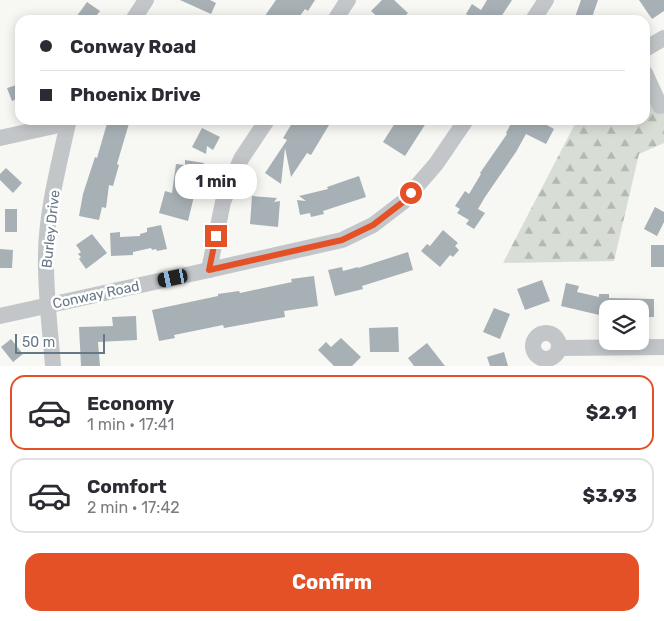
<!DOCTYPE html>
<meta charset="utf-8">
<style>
:root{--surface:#fff;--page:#f7f7f7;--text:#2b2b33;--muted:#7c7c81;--line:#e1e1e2;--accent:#e45127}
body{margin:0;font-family:Rubik,sans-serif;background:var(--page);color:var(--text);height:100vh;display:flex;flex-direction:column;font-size:19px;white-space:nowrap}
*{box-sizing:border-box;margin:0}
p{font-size:16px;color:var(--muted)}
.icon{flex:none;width:28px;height:28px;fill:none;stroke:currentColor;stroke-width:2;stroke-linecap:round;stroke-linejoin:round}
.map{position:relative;height:366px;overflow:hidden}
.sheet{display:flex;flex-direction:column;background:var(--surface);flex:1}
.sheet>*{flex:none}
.hud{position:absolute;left:15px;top:15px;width:635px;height:110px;border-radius:15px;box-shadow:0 2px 12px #0003;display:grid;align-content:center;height:110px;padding:0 25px;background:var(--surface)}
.tools{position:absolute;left:599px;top:300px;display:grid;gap:10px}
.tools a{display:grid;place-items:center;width:50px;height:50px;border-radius:10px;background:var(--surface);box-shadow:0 2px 12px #0003;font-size:25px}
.scale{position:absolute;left:15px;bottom:12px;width:90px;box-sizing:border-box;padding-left:5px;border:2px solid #667785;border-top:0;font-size:14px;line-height:18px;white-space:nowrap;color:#667785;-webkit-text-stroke:4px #fff;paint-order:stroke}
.end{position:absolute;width:22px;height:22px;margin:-11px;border:6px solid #e45127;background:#fff;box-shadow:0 0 0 2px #fff}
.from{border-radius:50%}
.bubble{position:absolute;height:35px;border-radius:15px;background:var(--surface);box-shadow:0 2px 12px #0003;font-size:16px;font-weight:700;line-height:35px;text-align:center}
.car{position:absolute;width:15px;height:30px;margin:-15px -8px;border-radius:6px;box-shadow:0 0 4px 1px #0007;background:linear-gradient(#222 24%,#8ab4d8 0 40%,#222 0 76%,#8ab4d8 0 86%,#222 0)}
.hud b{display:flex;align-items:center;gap:18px;height:48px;font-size:19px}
.hud b+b{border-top:1px solid var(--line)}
.hud i{width:12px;height:12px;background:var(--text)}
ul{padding:9px 0 0;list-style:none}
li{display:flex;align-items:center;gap:15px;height:75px;margin:0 10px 8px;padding:0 15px;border:2px solid var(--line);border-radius:15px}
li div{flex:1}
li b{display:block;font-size:19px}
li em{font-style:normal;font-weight:700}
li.current{border-color:var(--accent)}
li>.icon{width:45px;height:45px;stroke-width:1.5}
.action{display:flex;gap:10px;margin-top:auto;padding:10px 25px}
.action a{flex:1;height:58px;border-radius:15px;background:var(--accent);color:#fff;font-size:20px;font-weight:700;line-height:58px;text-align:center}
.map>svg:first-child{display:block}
</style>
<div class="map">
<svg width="664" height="366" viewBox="0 0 664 366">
<defs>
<pattern id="forest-firs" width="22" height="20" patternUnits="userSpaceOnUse" patternTransform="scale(1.25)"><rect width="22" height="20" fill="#d8ded5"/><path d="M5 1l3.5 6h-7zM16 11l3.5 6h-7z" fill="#b3b9b2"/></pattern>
</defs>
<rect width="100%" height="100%" fill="#f7f7f4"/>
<polygon fill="url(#forest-firs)" points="645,94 651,105 664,107 664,143 639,154 614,261 503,263 577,120 645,120"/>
<g fill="#a7b0b5">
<polygon points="180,0 210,0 216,3 211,14"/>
<polygon points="276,0 315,0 308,11 305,9 297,20 262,20"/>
<polygon points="382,0 394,0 408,13 401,20 381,20 371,11"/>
<polygon points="487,0 512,0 499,20 474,20 466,14 472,4 481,10"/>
<polygon points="581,0 598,0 591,20 574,20"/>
<polygon points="639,0 664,0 664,11 652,19"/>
<polygon points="87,2 100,11 93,20 74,20"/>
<polygon points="20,84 20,98 12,101 7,88"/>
<polygon points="108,120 130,120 117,164 119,165 113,186 109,185 106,208 102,207 99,220 79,216 83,194 95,157 97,158"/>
<polygon points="294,120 332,120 311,155 307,153 291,177 285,148 281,184 265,173 287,140 283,138"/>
<polygon points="397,120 428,120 405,156 383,142"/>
<polygon points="513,120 538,120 554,129 546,144 526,134 516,152 485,197 478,209 485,213 474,229 466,224 469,220 457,213 460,209 455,206 465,191 469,194 481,174 480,173 507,134 506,133"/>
<polygon points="202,128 220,137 213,150 207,146 206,154 192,147"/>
<polygon points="185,160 204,163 202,185 197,184 188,221 159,213 165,191 172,193 176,164 185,165"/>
<polygon points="6,168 22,183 13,193 0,180 0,174"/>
<polygon points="359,176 366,197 323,211 324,214 311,217 310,213 300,215 297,200 306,201 299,196 328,189 327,187"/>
<polygon points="252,196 277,198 274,202 280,201 278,227 250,224"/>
<polygon points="655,207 664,212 664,222 657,236 644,229"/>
<rect x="5" y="209" width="12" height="23"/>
<polygon points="161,225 167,249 157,251 156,249 152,250 151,248 133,252 133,255 111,256 110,233 120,232 120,237 140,236 140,234 147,232 147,228"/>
<polygon points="443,230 458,243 455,246 459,250 453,257 450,255 440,267 421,251 427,244 430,246"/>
<polygon points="92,234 107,253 86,269 79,259 81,257 78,254 81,252 76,245"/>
<rect x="651" y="245" width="13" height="22"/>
<polygon points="0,249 13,250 12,268 0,268"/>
<polygon points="408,252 413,270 362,286 363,289 335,296 328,270 342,267 343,271 358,267 358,268"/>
<polygon points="314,276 318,306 284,311 285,317 224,328 223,325 174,335 175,338 159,341 152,310 218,296 218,294 239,291 240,293 292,282 291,279"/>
<polygon points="542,280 550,301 525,310 517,289"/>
<polygon points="566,283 579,286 577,292 599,297 599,294 609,294 609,298 654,299 654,317 640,317 640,309 608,309 608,317 561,306"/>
<polygon points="494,308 510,314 500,339 483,332"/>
<polygon points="136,316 137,340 98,342 100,366 81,366 79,327 113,326 112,317"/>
<polygon points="398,327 399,352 370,352 369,328"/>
<polygon points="341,338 361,357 352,366 334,366 318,350 326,342 331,347"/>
<polygon points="11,339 23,354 13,362 1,347"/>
<polygon points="427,343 445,366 414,366 408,358"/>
<polygon points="504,352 508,366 490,366 487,357"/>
</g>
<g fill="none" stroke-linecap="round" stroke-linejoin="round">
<g stroke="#c2c6c9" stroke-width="16">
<polyline points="133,20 146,0"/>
<polyline points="335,20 348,0"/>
<polyline points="533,20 546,0"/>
<polyline points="645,49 664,38"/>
<polyline points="645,73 660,106 664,104"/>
<polyline points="0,138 68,123"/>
<polyline points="209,270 223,202 241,159 267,120"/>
<polyline points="0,316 209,270 342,240 373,225 403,202 436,164 466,120"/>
<circle cx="546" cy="346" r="13"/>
<polyline points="559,348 664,347"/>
<path d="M53 366C50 328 45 290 46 252 47 209 59 165 68 123L70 120"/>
</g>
</g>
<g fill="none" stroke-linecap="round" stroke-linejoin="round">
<polyline stroke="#e45127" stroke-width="6" points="216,236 209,270 342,240 373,225 403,202 411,193"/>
</g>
<g text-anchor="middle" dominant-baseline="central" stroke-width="5" stroke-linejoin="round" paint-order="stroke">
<g font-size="14" fill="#667785" stroke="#fff">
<text transform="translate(51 229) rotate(-84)">Burley Drive</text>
<text transform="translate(96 295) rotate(-12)">Conway Road</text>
</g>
</g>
</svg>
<div class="tools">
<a><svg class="icon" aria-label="layers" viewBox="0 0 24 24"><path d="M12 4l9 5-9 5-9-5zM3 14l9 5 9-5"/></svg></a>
</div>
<div class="scale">50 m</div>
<i class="end from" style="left:411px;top:193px"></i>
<i class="end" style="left:216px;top:236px"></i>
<div class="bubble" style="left:175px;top:164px;width:82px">1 min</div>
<i class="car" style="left:173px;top:278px;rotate:258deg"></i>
<div class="hud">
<b><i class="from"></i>Conway Road</b>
<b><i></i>Phoenix Drive</b>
</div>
</div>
<section class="sheet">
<ul>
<li class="current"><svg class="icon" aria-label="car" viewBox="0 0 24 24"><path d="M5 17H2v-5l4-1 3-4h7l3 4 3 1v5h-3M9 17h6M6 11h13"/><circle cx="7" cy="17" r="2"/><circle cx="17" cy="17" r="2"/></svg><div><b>Economy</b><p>1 min · 17:41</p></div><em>$2.91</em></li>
<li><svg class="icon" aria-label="car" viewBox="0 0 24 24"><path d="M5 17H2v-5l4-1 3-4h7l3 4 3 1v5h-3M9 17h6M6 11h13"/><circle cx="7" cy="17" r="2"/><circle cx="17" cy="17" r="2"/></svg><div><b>Comfort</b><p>2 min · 17:42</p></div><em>$3.93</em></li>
</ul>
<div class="action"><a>Confirm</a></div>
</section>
